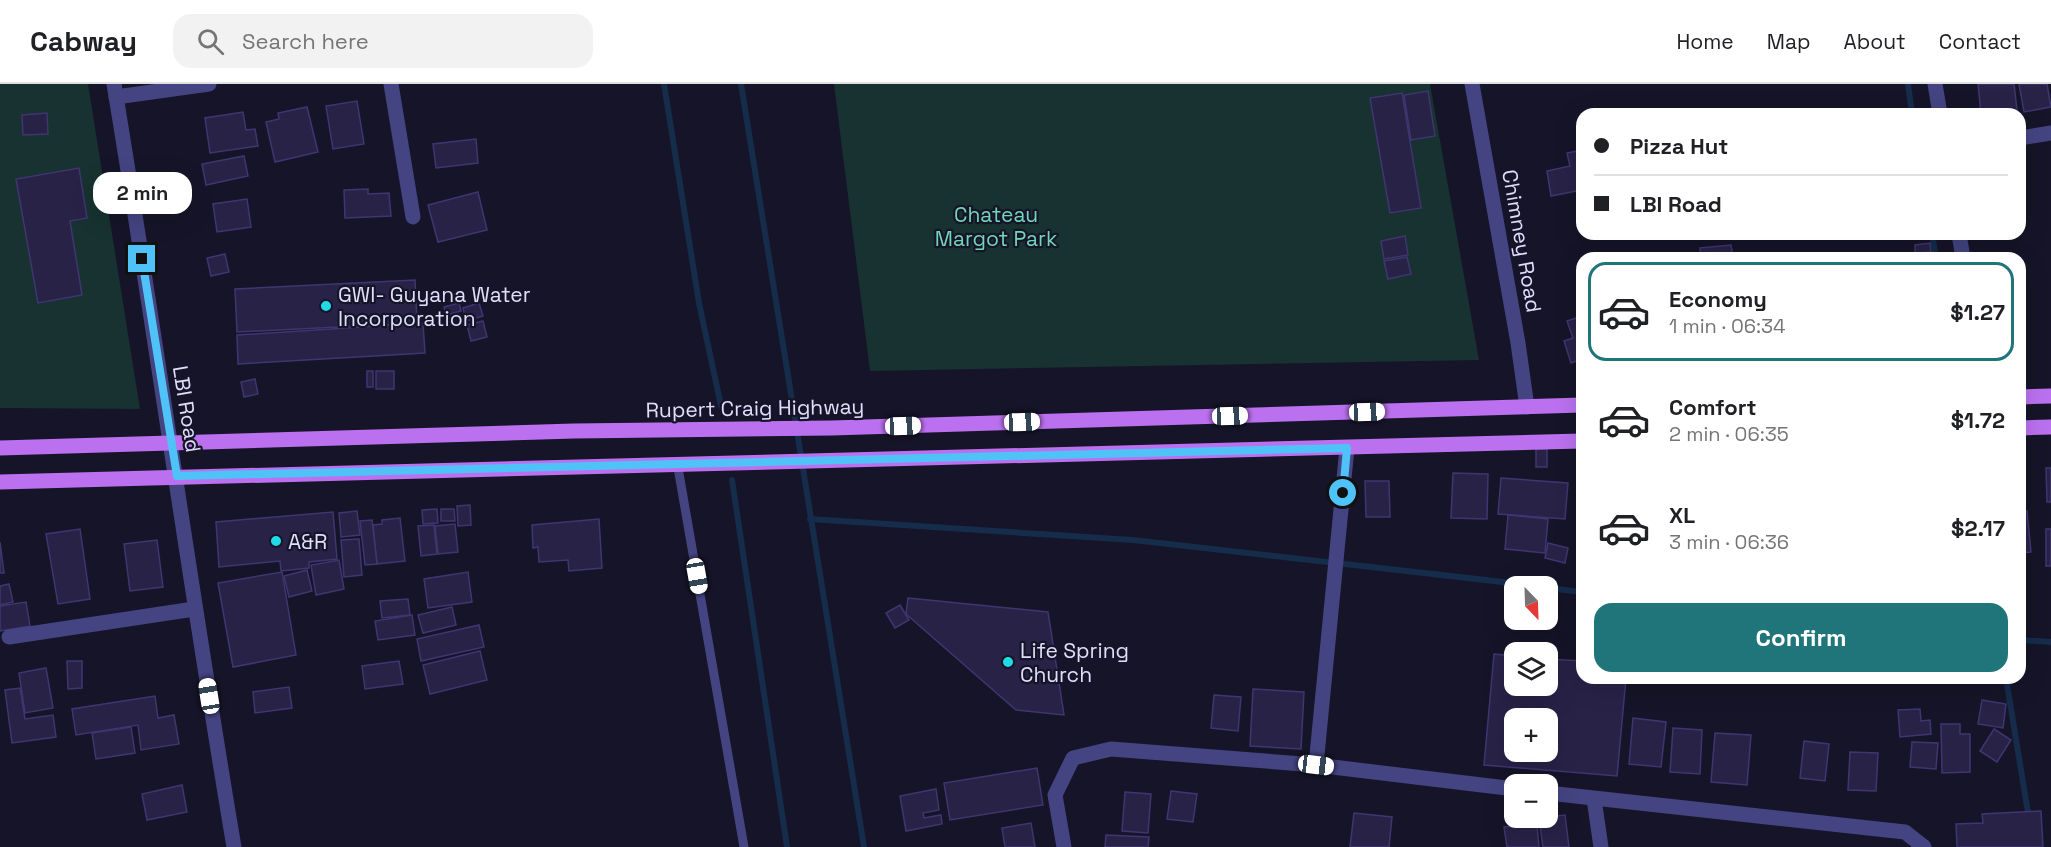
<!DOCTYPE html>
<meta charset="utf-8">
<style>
:root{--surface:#fff;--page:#f2f2f2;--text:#202124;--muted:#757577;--line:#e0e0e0;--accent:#20757b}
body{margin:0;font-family:"Space Grotesk",sans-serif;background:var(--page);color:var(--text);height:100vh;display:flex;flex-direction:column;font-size:22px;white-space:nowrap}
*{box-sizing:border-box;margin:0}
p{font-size:20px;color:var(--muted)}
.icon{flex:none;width:33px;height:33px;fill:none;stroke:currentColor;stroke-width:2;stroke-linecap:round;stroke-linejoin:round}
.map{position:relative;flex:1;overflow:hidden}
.details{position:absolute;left:1576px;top:168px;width:450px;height:432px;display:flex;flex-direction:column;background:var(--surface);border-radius:18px;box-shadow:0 6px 24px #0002}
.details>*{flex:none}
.hud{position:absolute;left:1576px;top:24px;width:450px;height:132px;border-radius:18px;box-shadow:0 6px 24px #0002;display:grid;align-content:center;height:132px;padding:0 18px;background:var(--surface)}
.needle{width:39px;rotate:157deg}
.buttons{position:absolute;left:1504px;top:492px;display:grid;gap:12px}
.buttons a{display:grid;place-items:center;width:54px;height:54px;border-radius:12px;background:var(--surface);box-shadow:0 6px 24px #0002;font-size:30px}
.end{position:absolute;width:27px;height:27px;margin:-14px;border:8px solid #4fc3f7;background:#111;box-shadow:0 0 0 3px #111}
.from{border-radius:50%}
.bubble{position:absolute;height:42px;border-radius:18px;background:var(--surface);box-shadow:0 6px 24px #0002;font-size:20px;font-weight:700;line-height:42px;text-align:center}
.car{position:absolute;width:18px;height:36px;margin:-18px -9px;border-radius:8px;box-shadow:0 0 4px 2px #0007;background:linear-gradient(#fff 24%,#345 0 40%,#fff 0 76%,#345 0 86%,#fff 0)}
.hud b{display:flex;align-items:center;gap:21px;height:57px;font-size:22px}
.hud b+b{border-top:2px solid var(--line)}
.hud i{width:15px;height:15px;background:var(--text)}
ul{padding:10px 0 0;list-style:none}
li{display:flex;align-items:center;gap:18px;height:99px;margin:0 12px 9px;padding:0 6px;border:3px solid transparent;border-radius:18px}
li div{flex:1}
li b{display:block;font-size:22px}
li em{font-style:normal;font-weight:700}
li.current{border-color:var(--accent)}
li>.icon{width:54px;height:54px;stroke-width:1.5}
.cta{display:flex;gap:12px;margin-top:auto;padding:12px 18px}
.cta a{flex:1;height:69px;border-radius:18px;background:var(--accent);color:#fff;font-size:24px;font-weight:700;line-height:69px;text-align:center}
header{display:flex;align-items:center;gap:36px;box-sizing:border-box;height:84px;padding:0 30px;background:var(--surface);border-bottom:2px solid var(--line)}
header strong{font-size:28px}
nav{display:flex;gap:33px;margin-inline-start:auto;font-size:21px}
.search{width:420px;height:54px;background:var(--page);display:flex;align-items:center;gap:15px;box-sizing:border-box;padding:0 21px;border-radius:18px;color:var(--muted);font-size:22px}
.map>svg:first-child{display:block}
</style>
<header>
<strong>Cabway</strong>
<div class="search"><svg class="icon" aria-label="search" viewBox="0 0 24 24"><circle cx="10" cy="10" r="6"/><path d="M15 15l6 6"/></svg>Search here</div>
<nav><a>Home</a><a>Map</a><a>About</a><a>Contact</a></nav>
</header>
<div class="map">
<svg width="2051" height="763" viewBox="0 0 2051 763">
<rect width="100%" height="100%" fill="#161428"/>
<g fill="#173230">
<polygon points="0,0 88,0 140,325 0,324"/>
<polygon points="834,0 1430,0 1479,276 870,287"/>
</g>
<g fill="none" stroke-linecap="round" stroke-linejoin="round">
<g stroke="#152c4b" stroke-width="6">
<polyline points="664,0 699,219 721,322"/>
<polyline points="741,0 864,763"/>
<polyline points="1908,0 1912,30"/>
<polyline points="1932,150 1936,174"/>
<polyline points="732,396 787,763"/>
<polyline points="810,435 1133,456 1538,502"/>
<polyline points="1548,504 1582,508"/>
<polyline points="2020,556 2051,558"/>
<polyline points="2006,594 2029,735"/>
</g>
</g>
<g fill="#282247" stroke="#3f3671" stroke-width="1.5" fill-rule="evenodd">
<polygon points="1978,0 2014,0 2017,26 1981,30"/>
<polygon points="2019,0 2047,0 2051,23 2024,28"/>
<polygon points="1428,7 1435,52 1411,56 1404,11"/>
<polygon points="1402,9 1421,124 1390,129 1370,14"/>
<polygon points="357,17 364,60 333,65 326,22"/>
<polygon points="307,23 318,68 275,78 266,38 279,35 278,29"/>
<polygon points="243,28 246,46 255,45 258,62 210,69 205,34"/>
<polygon points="47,29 48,50 23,51 22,31"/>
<polygon points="476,55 478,79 436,84 433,60"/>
<polygon points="1582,66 1582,106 1551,112 1547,87 1570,82 1567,69"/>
<polygon points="244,72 248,92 206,101 202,80"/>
<polygon points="79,84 87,134 70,137 82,211 38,219 16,95"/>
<polygon points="368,105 368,110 389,109 391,132 345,134 344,106"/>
<polygon points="478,108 487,146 438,158 428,121"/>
<polygon points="247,115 251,143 217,148 213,120"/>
<polygon points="1405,152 1408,171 1384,175 1381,157"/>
<polygon points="1930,159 1931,168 1915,169 1915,161"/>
<polygon points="1731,161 1733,174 1701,174 1700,164"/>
<polygon points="225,170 229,188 211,192 207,174"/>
<polygon points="1916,170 1917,174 1896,174 1896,173"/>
<polygon points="1407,173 1411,190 1388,195 1384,177"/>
<polygon points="415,196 417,239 237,248 235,205"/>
<polygon points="459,219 461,227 446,231 444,223"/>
<polygon points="479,219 483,232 466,237 463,224"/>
<polygon points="1582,232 1582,275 1571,279 1564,257 1573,254 1567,237"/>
<polygon points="483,237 487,253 471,257 467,241"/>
<polygon points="423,239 425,269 238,280 237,251"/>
<rect x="367" y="287" width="6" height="16"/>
<rect x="376" y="287" width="18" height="18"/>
<polygon points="255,295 258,310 244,313 241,298"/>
<rect x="1536" y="365" width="11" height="18"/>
<polygon points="2046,384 2051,384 2051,418 2047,418"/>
<polygon points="1453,389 1488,390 1487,435 1451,434"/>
<polygon points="1501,394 1568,399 1565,435 1498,430"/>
<polygon points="1365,397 1389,397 1390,433 1366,433"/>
<polygon points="470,421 471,441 458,442 457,422"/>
<polygon points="437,425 438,439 423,440 422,426"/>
<polygon points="441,425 454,425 455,437 441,437"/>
<polygon points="357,427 360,451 341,453 339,429"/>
<polygon points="2027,427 2031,468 2020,469 2020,428"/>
<polygon points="333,428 337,475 309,478 309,484 281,487 280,477 219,483 216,438"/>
<polygon points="1508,431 1548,435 1545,469 1505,465"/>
<polygon points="400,434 405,477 377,480 373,441 382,440 382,436"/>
<polygon points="599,435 602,484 569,487 568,476 539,478 538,463 533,464 532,441"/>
<polygon points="372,436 377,480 365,481 360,437"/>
<polygon points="455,440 458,468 438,470 435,442"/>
<polygon points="434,441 437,470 421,472 418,442"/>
<polygon points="80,445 90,515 58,520 46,450"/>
<rect x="2046" y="445" width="5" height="37"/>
<polygon points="359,455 362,491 344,493 341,456"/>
<polygon points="157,456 163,503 130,507 124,460"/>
<polygon points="0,458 4,489 0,489"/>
<polygon points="1548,459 1568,464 1565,479 1545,474"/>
<polygon points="339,476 344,505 316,511 311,481"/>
<polygon points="307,486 312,507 289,513 284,492"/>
<polygon points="282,488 296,571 233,583 218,499"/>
<polygon points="468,488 472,518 428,524 424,495"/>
<polygon points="9,500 13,518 0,521 0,502"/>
<polygon points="908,514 1048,528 1064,631 1016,626 906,530"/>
<polygon points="408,515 410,531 382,534 380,517"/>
<polygon points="26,518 30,542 0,547 0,522"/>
<polygon points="900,521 909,536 895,544 886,529"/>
<polygon points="452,523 456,541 423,549 418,531"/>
<polygon points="412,531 415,551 378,556 375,537"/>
<polygon points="479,541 484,563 421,577 417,555"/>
<polygon points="480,567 487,596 430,610 423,581"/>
<path d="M1494 570 1515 572V602H1548V575L1582 577V594H1626L1617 692 1484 681ZM1515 634H1548V668H1515Z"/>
<polygon points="67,577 82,577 82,604 68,605"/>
<polygon points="399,577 403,600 365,605 362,582"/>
<polygon points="46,584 53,624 25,629 19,589"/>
<polygon points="289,603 292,624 255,629 253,608"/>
<polygon points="20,604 25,635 53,631 56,653 12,659 5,606"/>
<polygon points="1253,605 1304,608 1301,665 1250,662"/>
<polygon points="1214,611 1241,613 1238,647 1211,644"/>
<polygon points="155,612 158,634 174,631 179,660 141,666 138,641 76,651 72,625"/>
<polygon points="1982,616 2006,620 2003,644 1978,640"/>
<polygon points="1920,625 1921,637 1930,636 1931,650 1900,653 1898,626"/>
<polygon points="1633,634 1666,638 1661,683 1629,680"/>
<polygon points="1941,640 1960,640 1960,650 1970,650 1970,688 1942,689"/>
<polygon points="131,643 135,669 96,675 92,649"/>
<polygon points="1673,644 1702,646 1700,690 1670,688"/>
<polygon points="1994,645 2011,656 1997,678 1980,667"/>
<polygon points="1715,649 1751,651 1747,701 1711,698"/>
<polygon points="1804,657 1829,660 1825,697 1800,694"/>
<polygon points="1912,658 1938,659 1936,685 1910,683"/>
<polygon points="1850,668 1878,669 1876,707 1848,706"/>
<polygon points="1037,684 1043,721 950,736 944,699"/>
<polygon points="182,701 187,728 147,736 142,710"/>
<polygon points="936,705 939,726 923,729 924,734 941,731 942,740 906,747 900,712"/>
<polygon points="1171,707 1197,710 1193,738 1167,735"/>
<polygon points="1125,708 1151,710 1148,749 1122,747"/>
<polygon points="2041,727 2043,763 1957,763 1956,740 1983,739 1982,730"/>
<polygon points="1354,729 1392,733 1389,763 1350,763"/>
<polygon points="1565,731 1569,763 1543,763 1539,734"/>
<polygon points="1031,739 1035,763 1005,763 1002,744"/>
<polygon points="1537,740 1539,763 1507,763 1504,743"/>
<polygon points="1106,751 1149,753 1148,763 1105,763"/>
</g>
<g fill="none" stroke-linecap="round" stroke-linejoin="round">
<polyline stroke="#444482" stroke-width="9" points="677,378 744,763"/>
<g stroke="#444482" stroke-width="15">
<path d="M114 0C156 254 191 509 234 763"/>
<polyline points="391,0 413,133"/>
<polyline points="1472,0 1518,259 1527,323"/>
<polyline points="1935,0 1940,30"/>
<polyline points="116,13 209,0"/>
<polyline points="2020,54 2051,49"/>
<polyline points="1959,150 1963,174"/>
<polyline points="9,553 194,525"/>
<polyline points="1316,681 1347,364"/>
<polyline points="1548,709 1905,748 1924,763"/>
<polyline points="1594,715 1601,763"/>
<polyline points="1064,763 1055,711 1073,674 1111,665 1316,681 1515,705"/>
</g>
<g stroke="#bb71ef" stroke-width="15">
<polyline points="2020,313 2051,312"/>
<polyline points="2020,344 2051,343"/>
<polyline points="0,364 574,347 832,344 1582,321"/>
<polyline points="0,398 1582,357"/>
</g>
</g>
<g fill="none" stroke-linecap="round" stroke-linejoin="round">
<polyline stroke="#4fc3f7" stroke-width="8" points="142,175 177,392 1347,364 1343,409"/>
</g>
<g fill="#20dbe6" stroke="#161428" stroke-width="2">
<circle cx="326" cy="222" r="6"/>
<circle cx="276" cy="457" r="6"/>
<circle cx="1008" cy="578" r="6"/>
</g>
<g text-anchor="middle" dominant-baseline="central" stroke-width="4.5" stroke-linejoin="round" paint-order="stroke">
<g font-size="21" fill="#71d5b8" stroke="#161428">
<text x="996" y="130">Chateau<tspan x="996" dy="24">Margot Park</tspan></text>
</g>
<g font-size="21" fill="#e0defb" stroke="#161428">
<text transform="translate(1522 157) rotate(80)">Chimney Road</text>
<text transform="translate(755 324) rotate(-1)">Rupert Craig Highway</text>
<text transform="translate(187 325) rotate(81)">LBI Road</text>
</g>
<g font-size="21" fill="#e0defb" stroke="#161428" text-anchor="start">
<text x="338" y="210">GWI- Guyana Water<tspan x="338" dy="24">Incorporation</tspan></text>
<text x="288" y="457">A&amp;R</text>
<text x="1020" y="566">Life Spring<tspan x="1020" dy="24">Church</tspan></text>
</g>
</g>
</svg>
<div class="buttons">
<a><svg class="needle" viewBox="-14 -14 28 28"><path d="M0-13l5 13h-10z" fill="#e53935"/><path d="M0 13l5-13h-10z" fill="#757577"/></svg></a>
<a><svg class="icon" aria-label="layers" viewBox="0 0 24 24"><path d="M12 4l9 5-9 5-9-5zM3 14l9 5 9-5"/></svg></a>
<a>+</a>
<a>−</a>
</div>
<i class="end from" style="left:1343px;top:409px"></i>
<i class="end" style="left:142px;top:175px"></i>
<div class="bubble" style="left:93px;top:88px;width:99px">2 min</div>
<i class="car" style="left:1367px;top:328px;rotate:88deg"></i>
<i class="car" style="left:1230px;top:332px;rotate:88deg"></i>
<i class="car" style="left:1022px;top:338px;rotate:88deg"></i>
<i class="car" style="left:903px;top:342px;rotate:88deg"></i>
<i class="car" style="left:697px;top:492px;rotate:170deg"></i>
<i class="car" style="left:209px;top:612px;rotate:351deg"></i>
<i class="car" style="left:1316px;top:681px;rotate:97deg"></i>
<div class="hud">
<b><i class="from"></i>Pizza Hut</b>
<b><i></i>LBI Road</b>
</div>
<section class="details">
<ul>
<li class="current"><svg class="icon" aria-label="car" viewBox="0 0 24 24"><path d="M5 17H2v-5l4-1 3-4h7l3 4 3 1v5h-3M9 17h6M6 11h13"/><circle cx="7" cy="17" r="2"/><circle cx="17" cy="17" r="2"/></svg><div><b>Economy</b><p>1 min · 06:34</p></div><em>$1.27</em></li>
<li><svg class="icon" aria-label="car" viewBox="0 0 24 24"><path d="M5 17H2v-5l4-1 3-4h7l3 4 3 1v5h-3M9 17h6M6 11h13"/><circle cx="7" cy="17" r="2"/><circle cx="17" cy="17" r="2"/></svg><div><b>Comfort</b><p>2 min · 06:35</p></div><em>$1.72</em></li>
<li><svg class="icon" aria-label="car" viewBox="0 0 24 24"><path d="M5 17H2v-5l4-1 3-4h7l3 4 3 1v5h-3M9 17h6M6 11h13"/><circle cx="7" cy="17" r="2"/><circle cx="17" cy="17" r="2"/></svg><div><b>XL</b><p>3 min · 06:36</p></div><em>$2.17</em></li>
</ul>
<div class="cta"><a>Confirm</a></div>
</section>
</div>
